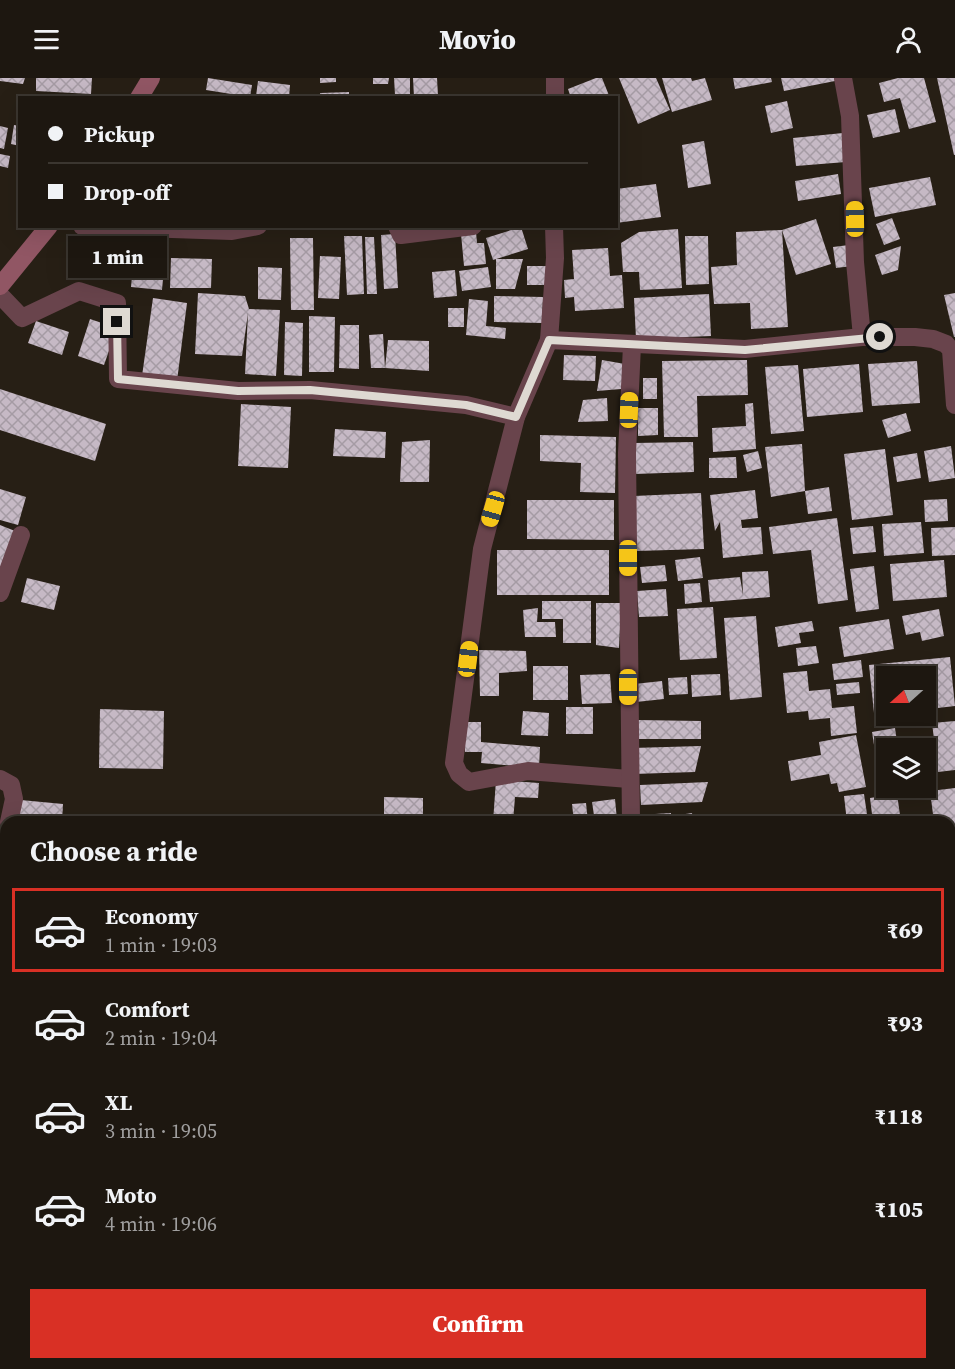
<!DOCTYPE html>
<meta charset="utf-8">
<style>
:root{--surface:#1d1710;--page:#2a241e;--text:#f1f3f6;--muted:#a09f9f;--line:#3b3630;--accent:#d93025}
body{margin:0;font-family:"Source Serif 4",serif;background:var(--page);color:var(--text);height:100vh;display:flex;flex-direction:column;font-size:22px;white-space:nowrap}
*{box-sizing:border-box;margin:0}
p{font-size:20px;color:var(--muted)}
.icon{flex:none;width:33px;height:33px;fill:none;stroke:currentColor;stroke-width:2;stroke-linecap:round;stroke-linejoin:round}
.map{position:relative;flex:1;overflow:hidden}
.panel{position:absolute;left:0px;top:738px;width:956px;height:554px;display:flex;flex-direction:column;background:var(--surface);border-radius:18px 18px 0 0;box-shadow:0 6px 24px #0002,0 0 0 2px var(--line)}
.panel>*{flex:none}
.banner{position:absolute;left:18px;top:18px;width:600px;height:132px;border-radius:0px;box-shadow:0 6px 24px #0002,0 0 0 2px var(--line);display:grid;align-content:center;height:132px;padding:0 30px;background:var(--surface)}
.needle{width:39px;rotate:249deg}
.tools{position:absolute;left:876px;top:588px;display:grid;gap:12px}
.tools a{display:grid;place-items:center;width:60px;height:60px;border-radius:0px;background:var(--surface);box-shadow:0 6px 24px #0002,0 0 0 2px var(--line);font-size:30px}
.end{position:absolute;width:27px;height:27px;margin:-14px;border:8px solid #ded9d2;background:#111;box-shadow:0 0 0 3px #111}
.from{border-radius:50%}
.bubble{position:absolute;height:42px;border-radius:0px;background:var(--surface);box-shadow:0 6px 24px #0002,0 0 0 2px var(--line);font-size:20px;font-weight:800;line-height:42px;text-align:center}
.car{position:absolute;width:18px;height:36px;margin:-18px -9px;border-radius:8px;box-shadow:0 0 4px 2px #0007;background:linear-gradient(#f5c518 24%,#345 0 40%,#f5c518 0 76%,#345 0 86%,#f5c518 0)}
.banner b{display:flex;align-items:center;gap:21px;height:57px;font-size:22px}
.banner b+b{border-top:2px solid var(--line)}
.banner i{width:15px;height:15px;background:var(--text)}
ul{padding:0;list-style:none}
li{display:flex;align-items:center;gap:18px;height:84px;margin:0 12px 9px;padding:0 18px;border:3px solid transparent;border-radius:0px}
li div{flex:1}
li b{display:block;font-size:22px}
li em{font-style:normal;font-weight:800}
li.selected{border-color:var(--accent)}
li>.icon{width:54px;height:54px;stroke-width:1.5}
h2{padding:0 30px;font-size:27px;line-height:72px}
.primary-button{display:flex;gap:12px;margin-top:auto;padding:12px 30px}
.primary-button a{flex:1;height:69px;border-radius:0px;background:var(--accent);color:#fff;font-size:24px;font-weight:800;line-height:69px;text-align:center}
header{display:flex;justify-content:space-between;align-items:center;height:78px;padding:0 30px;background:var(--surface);font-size:27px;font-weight:800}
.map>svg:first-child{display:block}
</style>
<header><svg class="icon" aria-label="menu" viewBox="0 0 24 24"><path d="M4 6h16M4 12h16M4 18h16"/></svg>Movio<svg class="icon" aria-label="person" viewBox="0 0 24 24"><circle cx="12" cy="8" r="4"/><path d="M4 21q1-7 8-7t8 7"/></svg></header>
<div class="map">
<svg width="955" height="1291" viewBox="0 0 955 1291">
<defs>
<pattern id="water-rules" width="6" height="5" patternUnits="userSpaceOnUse" patternTransform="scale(1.5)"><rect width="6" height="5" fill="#00426b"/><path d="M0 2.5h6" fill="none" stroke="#255d7f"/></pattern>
<pattern id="building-cross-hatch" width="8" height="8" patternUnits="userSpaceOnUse" patternTransform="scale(1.5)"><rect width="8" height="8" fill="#c6b9c5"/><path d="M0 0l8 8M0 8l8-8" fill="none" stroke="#a59ba4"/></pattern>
</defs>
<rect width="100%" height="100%" fill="#271f15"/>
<polygon fill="url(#water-rules)" stroke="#436f8a" stroke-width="1.5" points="0,991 6,993 6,1286 54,1286 55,1291 0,1291"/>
<g fill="url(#building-cross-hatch)">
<polygon points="0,0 25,0 23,6 0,3"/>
<polygon points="36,0 92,0 91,16 36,13"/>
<polygon points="208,0 252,7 250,19 206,12"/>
<polygon points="320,0 336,0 336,4 320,5"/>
<polygon points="373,0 389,0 388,6 373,6"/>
<polygon points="394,0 410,0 410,17 395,17"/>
<polygon points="413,0 437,0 438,18 414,19"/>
<polygon points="596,0 602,0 610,20 571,20 568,11"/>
<polygon points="619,0 656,0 670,32 638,46"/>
<polygon points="662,0 691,0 692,3 705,0 712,22 672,34"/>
<polygon points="733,0 771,0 772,4 735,11"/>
<polygon points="781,0 834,0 835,3 784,13"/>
<polygon points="898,0 924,0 936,44 909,51 900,20 884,24 879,5"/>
<polygon points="937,0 955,0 955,77 954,77"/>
<polygon points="258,3 290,7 289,20 256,18"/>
<polygon points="349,14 349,20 320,20 320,15"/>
<polygon points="787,23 793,50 771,55 765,28"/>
<polygon points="895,31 900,54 873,60 867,37"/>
<polygon points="14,47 20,48 20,68 11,66"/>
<polygon points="0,48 8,50 4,71 0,70"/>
<polygon points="843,55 846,84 796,88 793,60"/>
<polygon points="704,63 711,106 688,110 682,67"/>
<polygon points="0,76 10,78 8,90 0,88"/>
<polygon points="838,96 841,116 798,123 795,103"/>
<polygon points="930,99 936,127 875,139 869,110"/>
<polygon points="656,106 661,139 616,145 616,111"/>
<polygon points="892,140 900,161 884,167 876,146"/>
<polygon points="816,141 831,186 796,197 782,152 788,249 751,251 750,225 714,226 711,189 737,187 736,154 782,152"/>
<polygon points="521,149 528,171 493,182 486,160"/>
<polygon points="678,151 682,210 640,212 639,194 623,194 621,165 639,154"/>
<polygon points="476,154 477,165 484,165 486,186 464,188 461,156"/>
<polygon points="395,156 398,210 384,211 381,157"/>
<polygon points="344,158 362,158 364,216 347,217"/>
<polygon points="685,158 708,158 709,206 686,207"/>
<polygon points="365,159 374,159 377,216 367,216"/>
<polygon points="290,160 313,160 314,232 291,232"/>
<polygon points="849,167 852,188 836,190 833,169"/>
<polygon points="901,168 898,192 882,197 875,177"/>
<polygon points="608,170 610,198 622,197 624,230 575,233 574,219 565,220 564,202 574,201 572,172"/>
<polygon points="134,176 165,179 162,212 131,209"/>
<polygon points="320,178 341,179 339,221 318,220"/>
<polygon points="171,180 212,181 211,210 170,210"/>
<polygon points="496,181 523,181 515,211 496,211"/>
<rect x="527" y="188" width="23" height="19"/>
<polygon points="258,189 282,190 281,222 258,221"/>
<polygon points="488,189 491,209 462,213 459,193"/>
<polygon points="455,192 457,218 434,220 432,194"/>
<polygon points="198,215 245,218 249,231 280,232 276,298 245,296 248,235 242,278 195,276"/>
<polygon points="955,215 955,259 954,259 944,217"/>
<polygon points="709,216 711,258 636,261 634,220"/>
<polygon points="494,218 543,219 542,245 494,244"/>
<polygon points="153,220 187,225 177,303 142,298"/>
<polygon points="469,221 488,223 486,248 506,250 505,261 466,257"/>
<rect x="448" y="230" width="16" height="19"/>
<polygon points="309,238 335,239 334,294 309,294"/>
<polygon points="90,241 117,250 104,287 78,278"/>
<polygon points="36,243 69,254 62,277 28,265"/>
<polygon points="285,244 303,245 302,298 284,297"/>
<polygon points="340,247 359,247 359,291 339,290"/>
<polygon points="383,256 385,290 371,290 369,257"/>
<polygon points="388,262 429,263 429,293 385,290"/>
<polygon points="564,277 596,278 595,303 563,302"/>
<polygon points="602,282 625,286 621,311 597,313"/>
<polygon points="747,282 748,317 697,318 698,359 664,359 662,283"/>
<polygon points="917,283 920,325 872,328 868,286"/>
<polygon points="859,286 863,334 807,339 803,291"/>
<polygon points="798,287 804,353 771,356 765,289"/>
<rect x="643" y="300" width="14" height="21"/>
<polygon points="0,311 106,346 95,383 0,352"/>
<polygon points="607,320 608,343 578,344 583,322"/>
<polygon points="753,325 756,371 713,374 712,350 746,348 745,326"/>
<polygon points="241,326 291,329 288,390 238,388"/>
<polygon points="638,330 658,330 658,357 638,358"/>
<polygon points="906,335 911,353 888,360 882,342"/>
<polygon points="335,351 386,354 385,380 333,378"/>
<polygon points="540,357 616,359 615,415 580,414 581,385 540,383"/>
<polygon points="430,362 429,404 400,404 402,364"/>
<polygon points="693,364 694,394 634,396 634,365"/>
<polygon points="802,366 805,413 771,419 765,369"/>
<polygon points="951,368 955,400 929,404 924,373"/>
<polygon points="885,371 893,437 852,442 844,376"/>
<polygon points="758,373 762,390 747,394 743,377"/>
<polygon points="917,375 921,400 897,404 893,379"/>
<polygon points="736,379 737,400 709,400 709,380"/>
<polygon points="829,409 832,433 808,436 805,413"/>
<polygon points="0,411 26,419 18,447 0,442"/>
<polygon points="755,412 758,440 741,442 742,450 761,449 763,476 723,480 720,444 715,453 710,417"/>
<polygon points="701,415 704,471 636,473 634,418"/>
<polygon points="947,421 948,443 925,444 924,422"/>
<polygon points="527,422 614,422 614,462 527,461"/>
<polygon points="837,440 848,522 818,526 811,472 773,476 769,449"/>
<polygon points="921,444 924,475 884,478 882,446"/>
<polygon points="0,447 15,453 0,491"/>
<polygon points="873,448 876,474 853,476 850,450"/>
<polygon points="955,449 955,477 932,478 931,450"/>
<rect x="497" y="472" width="112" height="45"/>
<polygon points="700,479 703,500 678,503 675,482"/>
<polygon points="944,482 947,519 893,523 890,486"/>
<polygon points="665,487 667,503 642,505 640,489"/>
<polygon points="874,488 879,531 856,534 850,491"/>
<polygon points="768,493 770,519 710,524 708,502 740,499 743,517 742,494"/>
<polygon points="27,500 60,508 54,532 21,524"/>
<polygon points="700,505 702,524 685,526 684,506"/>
<polygon points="666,511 668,538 639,539 637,513"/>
<polygon points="542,523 591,523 591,565 563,565 563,541 542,541"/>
<polygon points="596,525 621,525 619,570 596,567"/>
<polygon points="713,529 717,580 680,582 677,531"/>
<polygon points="538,530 537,544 555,544 556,559 525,559 523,532"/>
<polygon points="939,531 944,558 922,563 920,554 906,557 902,538"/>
<polygon points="756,538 762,619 730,622 724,540"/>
<polygon points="889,541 894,571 844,579 839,549"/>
<polygon points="812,543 814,553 799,555 801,565 778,569 775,549"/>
<polygon points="816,568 819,585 798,588 796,570"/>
<polygon points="479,572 526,573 527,593 499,595 499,618 480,618"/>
<polygon points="950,579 955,628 929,631 926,598 886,598 886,634 874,635 869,587"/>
<polygon points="861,582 863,599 834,602 832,586"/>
<rect x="533" y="588" width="35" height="34"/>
<polygon points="807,593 809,613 830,611 832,630 854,628 857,655 831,658 830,640 809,642 808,633 787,635 783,595"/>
<polygon points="610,596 612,625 582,626 580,597"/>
<polygon points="720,596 721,617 692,619 691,597"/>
<polygon points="687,599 688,616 669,617 668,600"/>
<polygon points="662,603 664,621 636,624 634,606"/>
<polygon points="859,604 860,615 837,617 836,606"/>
<rect x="566" y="629" width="27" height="27"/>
<polygon points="100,631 164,633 163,691 99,690"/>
<polygon points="523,633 549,635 548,658 521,657"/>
<polygon points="636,642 701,643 701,661 636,661"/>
<polygon points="955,643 955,692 938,694 932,645"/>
<polygon points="465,644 481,644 481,664 540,669 539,690 481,685 482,674 465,674"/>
<polygon points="895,650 898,670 886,670 886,697 879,699 872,654"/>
<polygon points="856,657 866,709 839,714 837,705 831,706 829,696 791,703 788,683 821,677 819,664"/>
<polygon points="701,668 695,694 633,696 632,670"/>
<polygon points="496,702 539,705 538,720 515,719 513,744 493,744"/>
<polygon points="708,704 702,724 641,727 640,707"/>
<polygon points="955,710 955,751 950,752 950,744 934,744 930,713"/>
<polygon points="864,716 868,743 847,744 844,718"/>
<polygon points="897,716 901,744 873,744 870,720"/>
<polygon points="384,719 423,720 423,744 384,744"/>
<polygon points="615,721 617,742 595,744 592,724"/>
<polygon points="21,722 63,726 62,744 19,744"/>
<polygon points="586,725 588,744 574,744 572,726"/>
<polygon points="671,735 671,744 639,744 639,737"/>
<polygon points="692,735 693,741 699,741 699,744 678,744 679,737"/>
<polygon points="321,738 362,740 362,744 321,744"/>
<polygon points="955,756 955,795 950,796 950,757"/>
<rect x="950" y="814" width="5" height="42"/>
<polygon points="1,846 6,847 6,882 0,881"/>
<polygon points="955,861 955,914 950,915 950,862"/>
<polygon points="0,896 6,897 5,919 0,919"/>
<polygon points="955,990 955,1026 950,1027 950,991"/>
<polygon points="122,1286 145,1286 146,1291 122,1291"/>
<polygon points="150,1286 185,1286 185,1291 149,1291"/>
<polygon points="194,1286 236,1286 236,1291 193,1291"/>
<polygon points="312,1286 336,1286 337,1290 312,1291"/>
<rect x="445" y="1286" width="33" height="5"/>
</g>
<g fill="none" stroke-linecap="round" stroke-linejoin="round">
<g stroke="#69444c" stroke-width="18">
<polyline points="843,0 850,38 855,184 862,259"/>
<polyline points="555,20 555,0"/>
<polyline points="82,148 232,153 258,148"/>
<polyline points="397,148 401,157 473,148"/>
<polyline points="554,148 555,180 549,262 745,271 862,259 915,259 933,261 946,266 951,272 955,327"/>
<polyline points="0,217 22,240 79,213 117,225 118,301 238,313 310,312 466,327 516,339"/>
<polyline points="549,262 516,339 482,471 454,685 459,696 469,704 528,693 629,701"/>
<polyline points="0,515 21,457"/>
<polyline points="0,701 11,707 14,721 9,744"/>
<polyline points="631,744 627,375 632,267"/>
<polyline points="0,787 6,759"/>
<polyline points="0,951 6,953"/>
<polyline points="950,1037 955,1036"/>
<polyline points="402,1286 402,1291"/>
<polyline points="246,1291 247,1286"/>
</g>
<g stroke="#915664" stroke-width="18">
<polyline points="139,20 151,0"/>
<polyline points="0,208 49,148"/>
</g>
</g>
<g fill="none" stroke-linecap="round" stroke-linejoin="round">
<polyline stroke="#ded9d2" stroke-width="8" points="117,244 118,301 238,313 310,312 466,327 516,339 549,262 745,272 880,259"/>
</g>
</svg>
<div class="tools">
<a><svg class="needle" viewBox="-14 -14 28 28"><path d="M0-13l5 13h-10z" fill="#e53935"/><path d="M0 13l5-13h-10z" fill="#a09f9f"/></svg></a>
<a><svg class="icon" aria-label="layers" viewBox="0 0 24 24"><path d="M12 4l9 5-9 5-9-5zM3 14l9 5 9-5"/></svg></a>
</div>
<i class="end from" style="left:880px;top:259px"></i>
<i class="end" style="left:117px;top:244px"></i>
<div class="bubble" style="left:68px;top:158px;width:99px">1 min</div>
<i class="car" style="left:855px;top:141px;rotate:359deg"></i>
<i class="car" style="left:629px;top:332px;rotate:2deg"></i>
<i class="car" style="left:493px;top:431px;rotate:196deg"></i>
<i class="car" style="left:628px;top:480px;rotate:180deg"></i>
<i class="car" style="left:468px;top:581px;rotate:7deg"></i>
<i class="car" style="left:628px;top:609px;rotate:180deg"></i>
<div class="banner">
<b><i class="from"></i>Pickup</b>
<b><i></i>Drop-off</b>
</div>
<section class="panel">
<h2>Choose a ride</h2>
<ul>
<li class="selected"><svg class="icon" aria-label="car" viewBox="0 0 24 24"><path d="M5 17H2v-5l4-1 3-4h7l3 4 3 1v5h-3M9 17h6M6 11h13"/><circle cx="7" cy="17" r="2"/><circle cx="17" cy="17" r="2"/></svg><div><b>Economy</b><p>1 min · 19:03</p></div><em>₹69</em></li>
<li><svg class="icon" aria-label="car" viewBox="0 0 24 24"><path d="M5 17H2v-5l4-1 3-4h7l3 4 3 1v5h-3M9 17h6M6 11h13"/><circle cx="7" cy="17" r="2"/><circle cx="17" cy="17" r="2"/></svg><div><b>Comfort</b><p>2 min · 19:04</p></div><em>₹93</em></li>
<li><svg class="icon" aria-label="car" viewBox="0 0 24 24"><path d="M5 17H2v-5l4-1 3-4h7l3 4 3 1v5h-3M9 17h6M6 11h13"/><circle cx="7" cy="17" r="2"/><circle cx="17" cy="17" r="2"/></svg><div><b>XL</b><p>3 min · 19:05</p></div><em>₹118</em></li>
<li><svg class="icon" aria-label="car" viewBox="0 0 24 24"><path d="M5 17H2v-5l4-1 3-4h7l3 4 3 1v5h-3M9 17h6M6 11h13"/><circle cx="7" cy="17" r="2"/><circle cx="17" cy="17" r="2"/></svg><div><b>Moto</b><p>4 min · 19:06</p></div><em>₹105</em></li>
</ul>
<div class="primary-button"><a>Confirm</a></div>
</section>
</div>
